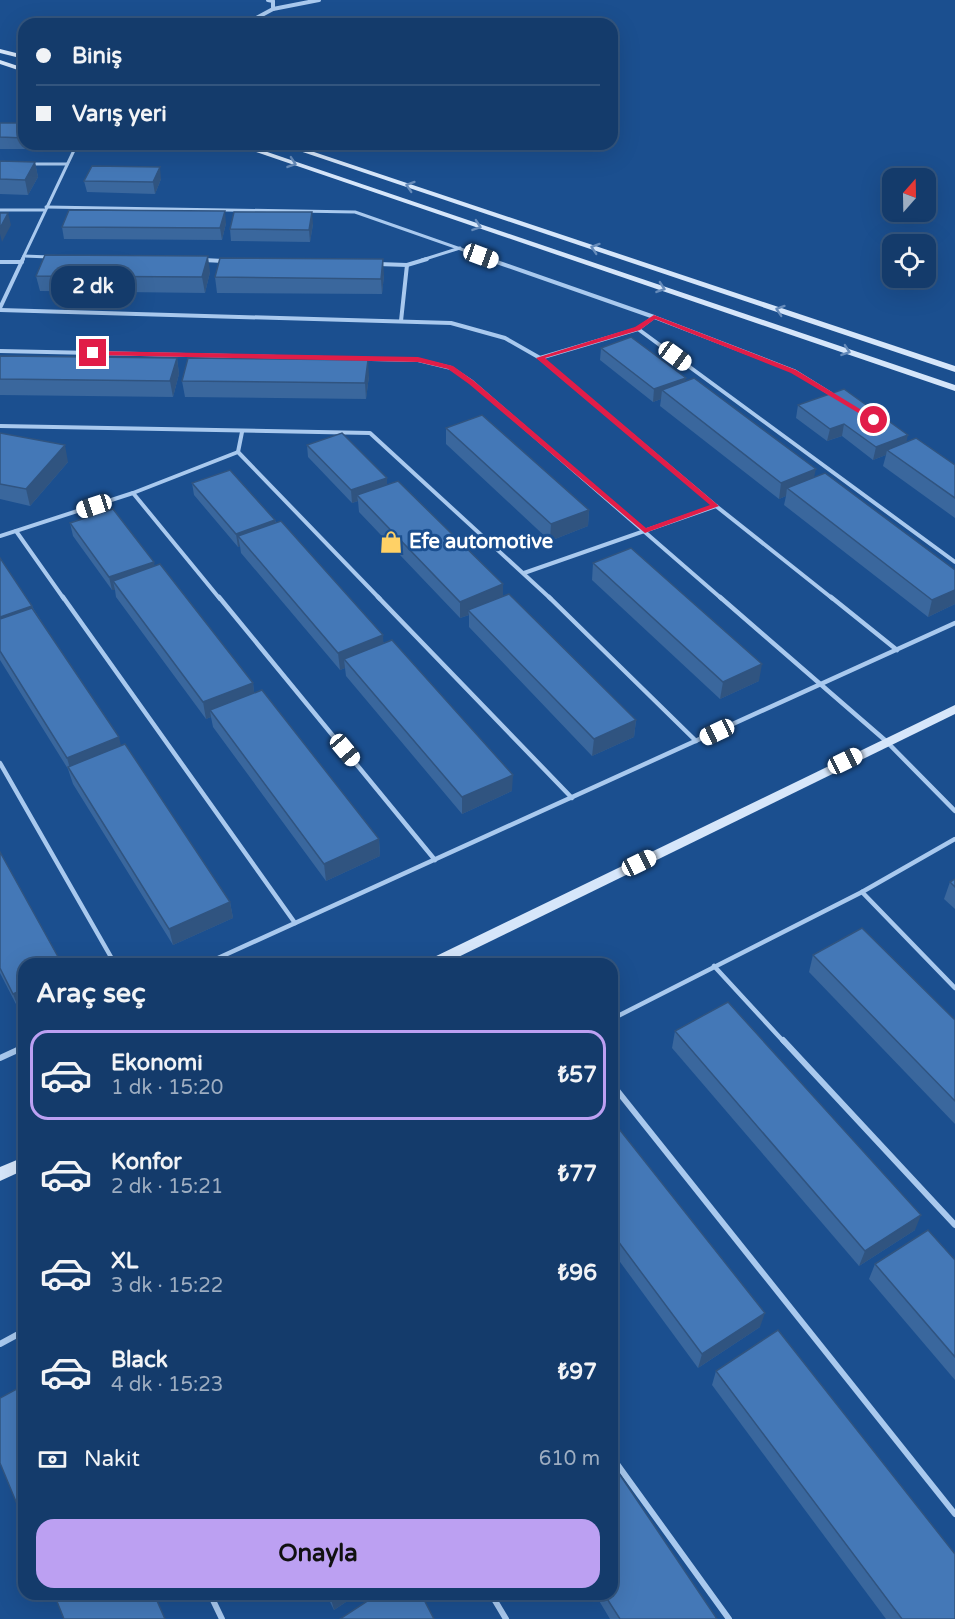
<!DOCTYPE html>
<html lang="tr">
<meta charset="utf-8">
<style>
:root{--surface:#143b6b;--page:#214673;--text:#f1f3f6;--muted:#9dadc1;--line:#33557e;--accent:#bca0f2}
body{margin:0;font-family:"Varela Round",sans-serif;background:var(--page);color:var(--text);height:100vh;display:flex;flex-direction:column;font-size:22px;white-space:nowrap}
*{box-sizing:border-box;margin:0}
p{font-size:20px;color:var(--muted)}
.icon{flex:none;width:33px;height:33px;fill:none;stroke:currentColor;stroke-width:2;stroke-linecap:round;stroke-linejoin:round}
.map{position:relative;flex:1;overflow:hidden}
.details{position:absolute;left:18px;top:958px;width:600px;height:642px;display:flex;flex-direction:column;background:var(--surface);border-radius:18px;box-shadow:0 6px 24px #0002,0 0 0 2px var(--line)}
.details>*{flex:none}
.guide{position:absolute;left:18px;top:18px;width:600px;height:132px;border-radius:18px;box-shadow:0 6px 24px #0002,0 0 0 2px var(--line);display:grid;align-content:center;height:132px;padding:0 18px;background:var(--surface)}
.needle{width:39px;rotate:20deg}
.fabs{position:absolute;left:882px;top:168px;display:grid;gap:12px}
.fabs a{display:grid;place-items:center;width:54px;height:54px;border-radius:12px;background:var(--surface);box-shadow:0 6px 24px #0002,0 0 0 2px var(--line);font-size:30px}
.end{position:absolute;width:27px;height:27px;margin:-14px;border:8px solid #e11d48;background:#fff;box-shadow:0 0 0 3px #fff}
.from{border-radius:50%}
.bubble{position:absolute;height:42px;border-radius:18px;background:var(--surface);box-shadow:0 6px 24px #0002,0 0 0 2px var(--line);font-size:20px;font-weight:700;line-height:42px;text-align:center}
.car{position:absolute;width:18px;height:36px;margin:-18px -9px;border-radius:8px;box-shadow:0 0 4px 2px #0007;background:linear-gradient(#fff 24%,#345 0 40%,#fff 0 76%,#345 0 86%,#fff 0)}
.guide b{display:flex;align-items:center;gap:21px;height:57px;font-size:22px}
.guide b+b{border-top:2px solid var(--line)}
.guide i{width:15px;height:15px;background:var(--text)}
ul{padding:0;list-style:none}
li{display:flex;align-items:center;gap:18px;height:90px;margin:0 12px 9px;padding:0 6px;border:3px solid transparent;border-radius:18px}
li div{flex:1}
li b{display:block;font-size:22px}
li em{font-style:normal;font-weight:700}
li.on{border-color:var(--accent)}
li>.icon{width:54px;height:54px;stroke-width:1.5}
h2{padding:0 18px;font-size:27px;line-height:72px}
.pay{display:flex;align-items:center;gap:15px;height:66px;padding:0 18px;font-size:22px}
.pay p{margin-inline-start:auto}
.button{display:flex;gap:12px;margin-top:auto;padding:12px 18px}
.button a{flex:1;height:69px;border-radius:18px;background:var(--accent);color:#111;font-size:24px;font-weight:700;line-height:69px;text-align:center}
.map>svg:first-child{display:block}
</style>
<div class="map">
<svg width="955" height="1619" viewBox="0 0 955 1619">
<rect width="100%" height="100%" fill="#1b4f8f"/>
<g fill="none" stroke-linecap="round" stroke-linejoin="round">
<g stroke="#a9c9ee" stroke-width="3">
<polyline points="30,164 67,164"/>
<polyline points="46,207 355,212 492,260"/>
<polyline points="0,210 44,210"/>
<polyline points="24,256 49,257"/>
<polyline points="22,260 77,144"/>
<polyline points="204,260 206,260"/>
<polyline points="422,260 460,248"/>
</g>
<g stroke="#a9c9ee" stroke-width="4">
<polyline points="488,259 654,317 794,371 836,397"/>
<polyline points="204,260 223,261"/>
<polyline points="0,262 22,262"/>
<polyline points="378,264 407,265 427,259"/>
<polyline points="0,308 23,259"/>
<polyline points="0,310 451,323 505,338 540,358 716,506 833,599"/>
<polyline points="401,321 407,265"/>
<polyline points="638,329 955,562"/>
<polyline points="0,351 418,360 451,368 472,382 722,599"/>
<polyline points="540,358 638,329 654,317"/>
<polyline points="0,426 370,433 551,599"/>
<polyline points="238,452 380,599"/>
<polyline points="133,493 220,599"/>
<polyline points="16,531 64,599"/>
<polyline points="0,536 133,493 238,452 242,432"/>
<polyline points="524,573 716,506"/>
</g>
<g stroke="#a9c9ee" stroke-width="4.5">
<polyline points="63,597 295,923"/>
<polyline points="219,597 435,860"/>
<polyline points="378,597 572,798"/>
<polyline points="549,597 696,741"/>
<polyline points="720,597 886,741 955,811"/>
<polyline points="831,597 897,650"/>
<polyline points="0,763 115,964"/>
<polyline points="862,892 955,988"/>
<polyline points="205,964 955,623"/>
<polyline points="714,966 784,1042"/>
<polyline points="612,1019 862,892 955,839"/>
</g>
<g stroke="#a9c9ee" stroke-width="6">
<polyline points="783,1040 955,1225"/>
<polyline points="0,1058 24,1047"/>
<polyline points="612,1084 955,1514"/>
<polyline points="0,1344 24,1331"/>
<polyline points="612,1457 729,1619"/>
<polyline points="210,1594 222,1619"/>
<polyline points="491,1594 506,1619"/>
</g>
<g stroke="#a9c9ee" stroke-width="4">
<polyline points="268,0 273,1 273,9"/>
<polyline points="245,24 273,9 319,0"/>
</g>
<g fill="#d6e6fa" fill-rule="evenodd">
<polygon points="0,49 24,55 24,59 0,53"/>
<polygon points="0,60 24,68 24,72 0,64"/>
<polygon points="233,144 244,144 955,385 955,391"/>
<polygon points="279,144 290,144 955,366 955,372"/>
<polygon points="955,705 955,714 444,964 426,964 428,960"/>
<polygon points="24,1157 24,1170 0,1181 0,1167"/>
</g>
</g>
<g fill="#3a679d">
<polygon points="0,123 24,123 24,144 52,144 49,149 0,149"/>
<polygon points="0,161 35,162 38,177 28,195 0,194"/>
<polygon points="161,179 155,194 87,192 84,181"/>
<polygon points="226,223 222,240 64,239 62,227"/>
<polygon points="313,224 310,242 231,241 230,229"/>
<polygon points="210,272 205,293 40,291 36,276"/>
<polygon points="384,275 382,294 217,293 215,277"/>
<polygon points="601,348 685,382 814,477 955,570 955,604 928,617 784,505 786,496 779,499 660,406 661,399 653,402 600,360"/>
<polygon points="0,356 177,358 179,374 173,397 0,395"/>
<polygon points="369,376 366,399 185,397 182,381"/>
<polygon points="798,405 907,442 955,465 955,518 883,466 886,455 873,460 842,436 827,441 796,418"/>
<polygon points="446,428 589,510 588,526 550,541 446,444"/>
<polygon points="0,433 68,462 30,506 0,499"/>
<polygon points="307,445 387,478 387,485 503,596 636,720 634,737 592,756 469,627 469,615 460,618 359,512 358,501 352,503 308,457"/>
<polygon points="192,483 275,520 276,523 384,643 512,791 462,814 346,676 345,668 340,670 241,553 240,546 238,547 194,495"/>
<polygon points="70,523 155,566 253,683 254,693 379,839 380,856 326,881 213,727 211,717 206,719 116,597 115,590 112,590 73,536"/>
<polygon points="0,558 32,606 33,608 121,746 230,902 233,918 173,945 73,784 68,769 0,660"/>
<polygon points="593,563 759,681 720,699 592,580"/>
<polygon points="0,852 24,964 24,1008 19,1010 0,973"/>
<polygon points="955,879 955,909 944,899 950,882"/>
<polygon points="813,955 955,1020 955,1124 809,972"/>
<polygon points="675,1031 915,1230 859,1266 672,1048"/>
<polygon points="612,1120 760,1327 698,1368 612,1251"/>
<polygon points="955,1260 955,1380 869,1279 875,1264"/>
<polygon points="716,1371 955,1619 886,1619 712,1385"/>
<polygon points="326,1594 358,1594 334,1610"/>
<polygon points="595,1594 612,1594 717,1619 610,1619"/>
</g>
<g fill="#305480">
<polygon points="35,162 38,177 28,195 25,180"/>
<polygon points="160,167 161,179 155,194 153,182"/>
<polygon points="225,211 226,223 222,240 220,228"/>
<polygon points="312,212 313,224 310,242 309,230"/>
<polygon points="8,213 11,225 2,242 0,234 0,228"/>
<polygon points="208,256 210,272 205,293 202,277"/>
<polygon points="383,259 384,275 382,294 381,279"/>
<polygon points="177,358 179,374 173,397 170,381"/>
<polygon points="368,360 369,376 366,399 365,383"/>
<polygon points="686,378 684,390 662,390 661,399 653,402 654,389"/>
<polygon points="844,424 842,436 827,441 830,429"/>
<polygon points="908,435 905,448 887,450 886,455 873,460 876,447"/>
<polygon points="65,445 68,462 30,506 26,489"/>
<polygon points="816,469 812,486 787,488 786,496 779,499 781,483"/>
<polygon points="387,478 387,490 357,495 358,501 352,503 351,490"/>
<polygon points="589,510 588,526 550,541 551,524"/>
<polygon points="275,520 277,533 238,536 240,546 238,547 236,534"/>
<polygon points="154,562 156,574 113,581 115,590 112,590 109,577"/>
<polygon points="503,584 503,601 468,610 469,615 460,618 460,602"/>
<polygon points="955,590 955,604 928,617 932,600"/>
<polygon points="32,606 35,619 0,631 0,617"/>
<polygon points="383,635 384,652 344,659 345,668 340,670 338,653"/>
<polygon points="762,664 759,681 720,699 723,682"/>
<polygon points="253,683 255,700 210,710 211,717 206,719 203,702"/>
<polygon points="636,720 634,737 592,756 594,739"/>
<polygon points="119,737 123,754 72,775 67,758"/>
<polygon points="513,775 512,791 462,814 462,797"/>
<polygon points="379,839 380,856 326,881 324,864"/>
<polygon points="230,902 233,918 173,945 169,929"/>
<polygon points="24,989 24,1008 19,1010 13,994"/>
<polygon points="921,1215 915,1230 859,1266 865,1251"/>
<polygon points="765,1313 760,1327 698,1368 702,1354"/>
<polygon points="338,1594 358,1594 334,1610 331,1599"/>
</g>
<g fill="#4478b7" stroke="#305480" stroke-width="1.5">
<polygon points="0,123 24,123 24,138 0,137"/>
<polygon points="0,161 35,162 25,180 0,179"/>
<polygon points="92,166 160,167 153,182 84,181"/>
<polygon points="69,210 225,211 220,228 62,227"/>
<polygon points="234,212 312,212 309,230 230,229"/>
<polygon points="0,213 8,213 0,228"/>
<polygon points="45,255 208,256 202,277 36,276"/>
<polygon points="220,258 383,259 381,279 215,277"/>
<polygon points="631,337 686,378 654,389 601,348"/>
<polygon points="0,356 177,358 170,381 0,379"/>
<polygon points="188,358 368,360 365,383 182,381"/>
<polygon points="694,378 816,469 781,483 662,390"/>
<polygon points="844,389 908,435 876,447 844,424 830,429 798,405"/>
<polygon points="482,415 589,510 551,524 446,428"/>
<polygon points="0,433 65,445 26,489 0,484"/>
<polygon points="342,433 387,478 351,490 307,445"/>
<polygon points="916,438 955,465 955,498 887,450"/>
<polygon points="230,470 275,520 236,534 192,483"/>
<polygon points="825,473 955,570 955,590 932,600 787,488"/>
<polygon points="398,481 503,584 460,602 357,495"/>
<polygon points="113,509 154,562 109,577 70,523"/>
<polygon points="281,521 383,635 338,653 238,536"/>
<polygon points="631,548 762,664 723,682 593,563"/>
<polygon points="0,558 32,606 0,617"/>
<polygon points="160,564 253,683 203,702 113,581"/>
<polygon points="509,594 636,720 594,739 468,610"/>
<polygon points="32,608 119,737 67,758 0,651 0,619"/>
<polygon points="392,640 513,775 462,797 344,659"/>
<polygon points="262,690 379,839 324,864 210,710"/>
<polygon points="125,744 230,902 169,929 68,767"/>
<polygon points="0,852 62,964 24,964 24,989 13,994 0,968"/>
<polygon points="955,879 955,887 950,882"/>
<polygon points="862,928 955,1020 955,1101 813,955"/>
<polygon points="728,1002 921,1215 865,1251 675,1031"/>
<polygon points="612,1120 765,1313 702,1354 612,1233"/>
<polygon points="928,1230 955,1260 955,1357 875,1264"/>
<polygon points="778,1330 955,1554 955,1619 902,1619 716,1371"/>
<polygon points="24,1385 24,1521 0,1463 0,1398"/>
<polygon points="612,1463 717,1619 620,1619 604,1594 612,1594"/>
<polygon points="54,1594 154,1594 165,1619 64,1619"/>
<polygon points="329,1594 338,1594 331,1599"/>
<polygon points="378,1594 421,1594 434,1619 340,1619"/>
</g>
<defs><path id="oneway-chevron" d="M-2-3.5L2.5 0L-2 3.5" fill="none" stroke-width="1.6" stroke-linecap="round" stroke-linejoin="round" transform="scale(1.5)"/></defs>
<g stroke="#668bba">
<use href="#oneway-chevron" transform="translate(292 163) rotate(19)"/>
<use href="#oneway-chevron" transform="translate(410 186) rotate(-162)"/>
<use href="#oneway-chevron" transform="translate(477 226) rotate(19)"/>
<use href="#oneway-chevron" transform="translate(595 248) rotate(-162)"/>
<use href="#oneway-chevron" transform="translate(661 288) rotate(19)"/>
<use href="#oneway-chevron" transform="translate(780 310) rotate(-162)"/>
<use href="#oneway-chevron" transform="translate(846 351) rotate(19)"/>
</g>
<polygon fill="#e11d48" points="654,315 796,370 878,420 872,421 791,373 655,319 640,330 545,358 719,506 645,533 469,384 448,369 418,362 93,355 89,353 93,351 418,357 453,366 474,381 646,528 710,505 536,358 635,327"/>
<defs>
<g id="shop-bare" transform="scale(1.8)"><path d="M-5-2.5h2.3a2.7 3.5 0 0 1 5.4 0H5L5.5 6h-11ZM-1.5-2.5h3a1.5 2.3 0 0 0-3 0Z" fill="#ffd166" stroke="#1b4f8f" stroke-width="2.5" paint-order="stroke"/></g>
</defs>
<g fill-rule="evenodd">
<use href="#shop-bare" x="391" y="542"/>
</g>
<g text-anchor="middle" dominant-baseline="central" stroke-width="6" stroke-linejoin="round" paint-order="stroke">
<g font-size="20" font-weight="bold" fill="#fff" stroke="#1b4f8f" text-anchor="start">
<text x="409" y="542">Efe automotive</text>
</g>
</g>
</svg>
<div class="fabs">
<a><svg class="needle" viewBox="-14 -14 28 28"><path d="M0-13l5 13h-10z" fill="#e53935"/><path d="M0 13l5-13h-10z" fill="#9dadc1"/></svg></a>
<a><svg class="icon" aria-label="locate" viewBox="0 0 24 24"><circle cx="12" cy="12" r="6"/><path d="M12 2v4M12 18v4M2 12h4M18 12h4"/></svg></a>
</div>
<i class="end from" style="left:874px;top:420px"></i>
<i class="end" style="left:93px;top:353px"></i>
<div class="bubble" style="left:51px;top:266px;width:84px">2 dk</div>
<i class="car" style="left:481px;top:256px;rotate:110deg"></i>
<i class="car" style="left:675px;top:356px;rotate:126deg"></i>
<i class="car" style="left:94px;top:506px;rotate:252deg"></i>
<i class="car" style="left:717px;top:732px;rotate:245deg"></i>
<i class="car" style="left:345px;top:750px;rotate:140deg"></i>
<i class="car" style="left:845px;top:761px;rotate:64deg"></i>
<i class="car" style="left:639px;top:863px;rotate:64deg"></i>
<div class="guide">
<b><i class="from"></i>Biniş</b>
<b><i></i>Varış yeri</b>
</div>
<section class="details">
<h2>Araç seç</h2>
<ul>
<li class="on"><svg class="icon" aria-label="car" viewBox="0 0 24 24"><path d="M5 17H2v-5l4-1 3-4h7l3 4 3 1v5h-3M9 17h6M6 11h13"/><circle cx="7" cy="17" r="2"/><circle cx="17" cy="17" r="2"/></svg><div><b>Ekonomi</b><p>1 dk · 15:20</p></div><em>₺57</em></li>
<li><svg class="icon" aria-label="car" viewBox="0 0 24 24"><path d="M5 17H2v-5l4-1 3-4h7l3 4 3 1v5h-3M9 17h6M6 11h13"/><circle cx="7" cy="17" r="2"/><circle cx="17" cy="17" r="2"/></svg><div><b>Konfor</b><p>2 dk · 15:21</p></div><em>₺77</em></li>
<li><svg class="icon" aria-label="car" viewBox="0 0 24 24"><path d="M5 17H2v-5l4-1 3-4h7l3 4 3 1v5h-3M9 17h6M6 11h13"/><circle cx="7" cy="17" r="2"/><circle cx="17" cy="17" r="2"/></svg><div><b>XL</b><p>3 dk · 15:22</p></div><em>₺96</em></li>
<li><svg class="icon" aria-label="car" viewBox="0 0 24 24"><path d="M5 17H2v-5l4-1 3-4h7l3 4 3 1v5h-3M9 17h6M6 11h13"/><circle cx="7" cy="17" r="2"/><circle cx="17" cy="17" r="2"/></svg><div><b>Black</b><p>4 dk · 15:23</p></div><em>₺97</em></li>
</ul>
<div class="pay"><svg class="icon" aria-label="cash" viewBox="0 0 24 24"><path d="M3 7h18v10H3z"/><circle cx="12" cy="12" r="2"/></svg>Nakit<p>610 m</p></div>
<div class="button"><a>Onayla</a></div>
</section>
</div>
